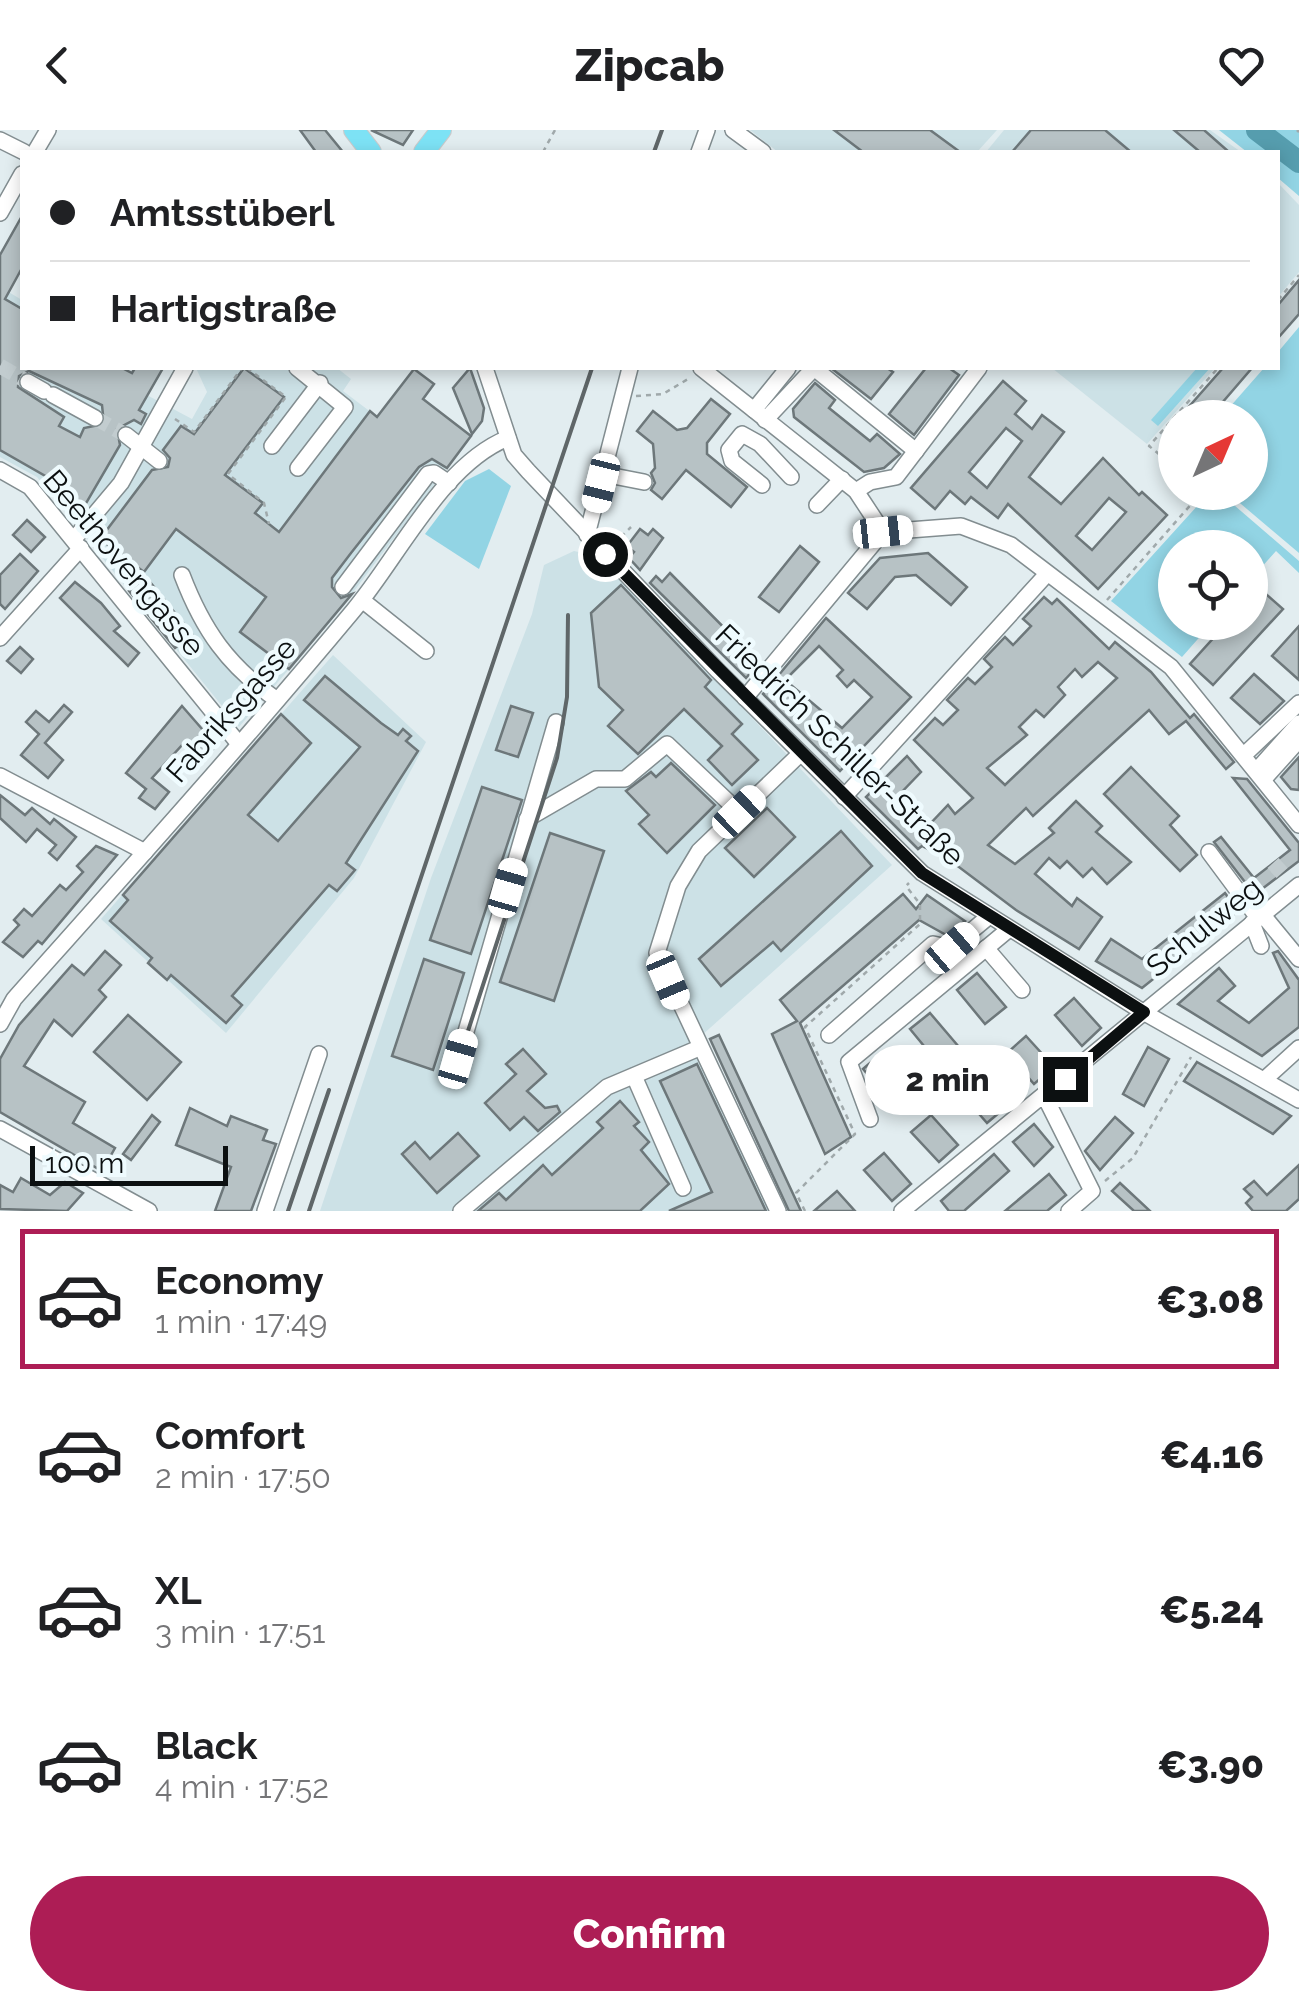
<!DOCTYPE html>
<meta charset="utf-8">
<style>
:root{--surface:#fff;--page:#f6f6f6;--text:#202124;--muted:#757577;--line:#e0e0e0;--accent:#ad1d55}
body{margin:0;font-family:Raleway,sans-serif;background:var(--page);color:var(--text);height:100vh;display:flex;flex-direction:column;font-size:38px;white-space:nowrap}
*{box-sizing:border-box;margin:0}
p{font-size:32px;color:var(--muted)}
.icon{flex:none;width:55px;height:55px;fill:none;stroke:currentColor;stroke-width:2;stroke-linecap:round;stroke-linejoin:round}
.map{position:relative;height:1081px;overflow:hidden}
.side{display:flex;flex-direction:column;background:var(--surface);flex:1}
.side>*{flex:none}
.top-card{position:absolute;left:20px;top:20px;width:1260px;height:220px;border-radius:0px;box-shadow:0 5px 15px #0003;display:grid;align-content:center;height:220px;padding:0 30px;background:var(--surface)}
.needle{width:65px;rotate:44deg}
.tools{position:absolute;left:1158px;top:270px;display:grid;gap:20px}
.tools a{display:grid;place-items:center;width:110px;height:110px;border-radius:50%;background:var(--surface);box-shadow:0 5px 15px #0003;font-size:50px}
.scale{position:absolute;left:30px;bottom:25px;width:198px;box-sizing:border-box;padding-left:10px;border:5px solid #0c1011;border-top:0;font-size:28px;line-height:35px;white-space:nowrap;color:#0c1011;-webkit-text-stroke:8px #effbfe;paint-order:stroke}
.end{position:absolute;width:45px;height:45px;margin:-22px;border:12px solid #0c1011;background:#fff;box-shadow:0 0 0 5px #fff}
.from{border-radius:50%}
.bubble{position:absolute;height:70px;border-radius:35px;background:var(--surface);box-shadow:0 5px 15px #0003;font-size:32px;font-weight:800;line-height:70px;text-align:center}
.car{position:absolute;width:30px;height:60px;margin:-30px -15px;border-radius:12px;box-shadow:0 0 8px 2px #0007;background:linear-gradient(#fff 24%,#345 0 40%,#fff 0 76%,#345 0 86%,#fff 0)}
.top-card b{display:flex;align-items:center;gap:35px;height:95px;font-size:38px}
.top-card b+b{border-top:2px solid var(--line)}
.top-card i{width:25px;height:25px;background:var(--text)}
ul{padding:18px 0 0;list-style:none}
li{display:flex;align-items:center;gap:30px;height:140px;margin:0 20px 15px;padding:0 10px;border:5px solid transparent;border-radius:0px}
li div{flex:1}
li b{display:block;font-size:38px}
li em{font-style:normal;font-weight:800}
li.selected{border-color:var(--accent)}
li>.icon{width:90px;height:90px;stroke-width:1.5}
.action{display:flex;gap:20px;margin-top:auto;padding:20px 30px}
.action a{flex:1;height:115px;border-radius:60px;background:var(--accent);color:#fff;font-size:40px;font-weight:800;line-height:115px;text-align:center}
header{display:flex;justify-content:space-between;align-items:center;height:130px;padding:0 30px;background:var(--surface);font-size:45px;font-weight:800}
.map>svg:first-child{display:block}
</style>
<header><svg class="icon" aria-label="back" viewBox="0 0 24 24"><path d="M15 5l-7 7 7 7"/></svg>Zipcab<svg class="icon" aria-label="heart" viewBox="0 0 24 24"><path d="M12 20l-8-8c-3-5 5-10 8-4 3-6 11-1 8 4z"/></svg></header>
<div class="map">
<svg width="1299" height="1081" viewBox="0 0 1299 1081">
<rect width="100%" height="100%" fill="#e2edf0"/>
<g fill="#cce1e6">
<polygon points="750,0 997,0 977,22 778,22"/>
<polygon points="1004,0 1210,0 1241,22 986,22"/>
<polygon points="1278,53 1299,75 1299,142 1278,167"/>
<polygon points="0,157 22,170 22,238 96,238 192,289 207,262 196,238 337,238 351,249 343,261 446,339 336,485 239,597 37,347 0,327"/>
<polygon points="1052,238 1215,238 1147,314"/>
<polygon points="574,421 598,426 892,735 691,915 770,1081 320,1081 431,748 532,484 544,435"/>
<polygon points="333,525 426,612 354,748 226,903 101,789"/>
</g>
<g fill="#92d4e4">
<polygon points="1219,0 1299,0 1299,66 1278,48 1278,22 1247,22"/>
<polygon points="1299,197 1299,423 1228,363 1250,362 1250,288 1221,287 1264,238 1278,238 1278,222"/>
<polygon points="1197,238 1210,238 1158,296 1151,290"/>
<polygon points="489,339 511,356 479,439 425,404 465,351"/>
<polygon points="1209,363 1220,363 1299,431 1299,443 1276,421 1250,450 1250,418 1175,418 1175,492 1212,493 1182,527 1111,471"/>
</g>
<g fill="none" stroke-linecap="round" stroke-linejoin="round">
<polyline stroke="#569dae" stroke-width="22" points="1257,0 1299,32"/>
</g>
<g fill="#b7c2c5" stroke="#6d777a" stroke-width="2.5" fill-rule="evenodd">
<polygon points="300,0 325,0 343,22 316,22"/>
<polygon points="371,0 413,0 403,15"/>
<polygon points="834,0 930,0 960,22 863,22"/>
<polygon points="1031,0 1105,0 1131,22 1012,22"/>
<polygon points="1174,0 1204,0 1229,22 1200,22"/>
<path d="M22 86V138L5 169 22 179V238H122L132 243 135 238H163L139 280 146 284 141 294 134 290 117 299 120 315 78 387 66 371 75 363 0 320V125ZM29 241 102 275 104 294 84 298 80 307 59 296 64 287 18 257 19 246Z"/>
<polygon points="1299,150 1299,184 1278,208 1278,175"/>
<polygon points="244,238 284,267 225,345 263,373 255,383 279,402 370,281 377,287 414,239 434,254 423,269 471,306 447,338 432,329 419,337 351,423 332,448 332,457 341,468 352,464 289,539 240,502 266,467 176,399 144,442 100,409 152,340 168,337 170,328 163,320 181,296 194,304"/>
<polygon points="470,238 484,278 482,291 472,304 453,258"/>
<polygon points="831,238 887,238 893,242 871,269"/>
<polygon points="926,238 949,238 959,245 914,305 889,284"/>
<polygon points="1223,238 1252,238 1209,288 1179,288"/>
<path d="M1003 251 1026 271 1015 284 1032 299 1042 285 1064 302 1029 347 1061 374 1103 328 1139 365 1142 362 1167 385 1098 459 1008 374 998 388 971 367 965 374 950 361 935 379 911 358ZM1006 298 1022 311 987 358 969 342ZM1109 368 1126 382 1092 420 1076 406Z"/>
<polygon points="815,253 835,270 829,278 870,311 877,304 900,324 884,338 864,342 794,287 793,279"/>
<polygon points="711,269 730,284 707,313 707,324 747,357 731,377 686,340 662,369 651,360 655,353 651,343 655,338 653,314 637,301 653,281 677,300 687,298"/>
<polygon points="27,390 45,407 31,422 13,405"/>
<polygon points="640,399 648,405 653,399 663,408 640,440 629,428 634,422 627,416"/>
<polygon points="800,416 819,432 779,482 759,467"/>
<polygon points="928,423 967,457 951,475 916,445 895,447 867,479 848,463 880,428"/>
<polygon points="20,424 38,441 5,479 0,474 0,445"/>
<polygon points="670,443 759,533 746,548 650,453 656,446 662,452"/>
<polygon points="146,447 192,504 175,518 129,461"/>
<polygon points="75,452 101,473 120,496 114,501 139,523 128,536 60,468"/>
<polygon points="621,455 711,550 705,557 742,594 732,604 758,630 732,655 708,630 722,616 684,579 638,624 608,596 623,580 599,557 591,483"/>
<polygon points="1259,458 1283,479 1213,555 1190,534 1228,492 1250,492 1250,468"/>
<path d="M1044 467 1052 474 1057 469 1109 519 1115 512 1151 542 1190 588 1194 584 1234 632 1226 639 1186 591 1169 604 1149 580 1033 686 1026 678 988 715 1015 734 1054 703 1049 698 1076 671 1102 696 1096 702 1131 732 1107 754 1092 738 1083 747 1067 731 1060 738 1049 728 1035 744 1072 776 1077 768 1102 787 1079 819 1016 780 951 731 922 716 918 719 866 667 907 626 921 642 898 666 928 696 948 675 955 684 973 668 914 610 935 588 943 595 958 580 947 570 968 548 975 554 992 537 984 529 1005 507 1013 515 1031 496 1023 489ZM1098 532 1117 548 1005 655 987 638 1027 605 1019 597 1036 580 1044 587 1065 565 1058 557 1075 539 1082 547Z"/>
<path d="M826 488 911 567 840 641 763 564ZM819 516 843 540 837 546 847 557 854 550 872 567 842 598 785 550Z"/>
<polygon points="1299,496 1299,550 1272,526"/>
<polygon points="20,517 33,529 21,543 7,531"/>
<polygon points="1254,544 1284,571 1260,594 1231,568"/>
<polygon points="325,546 381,593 398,605 403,599 411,606 406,611 418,621 346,733 355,740 337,761 329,755 232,866 242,875 226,893 171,845 167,850 148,833 152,828 110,791 128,770 123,765 281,584 311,613 248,685 278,711 360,617 304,570"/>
<polygon points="64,575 72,582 45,613 63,630 48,648 21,625 39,604 26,592 36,581 49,592"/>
<polygon points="182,576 216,615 203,632 183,614 152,648 169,662 155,679 139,668 146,659 126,643"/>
<polygon points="511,576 533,583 518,627 496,620"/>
<polygon points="1299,627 1299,660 1291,659 1281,647"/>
<polygon points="671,633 715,675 667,723 639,694 649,685 626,661 651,642 656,647"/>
<polygon points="1131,637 1179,686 1170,695 1197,725 1180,741 1104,664"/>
<polygon points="1233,648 1247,649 1299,713 1299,731 1258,762 1248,756 1214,712 1221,707 1254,748 1290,720"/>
<polygon points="482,657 522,670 471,824 430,810"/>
<polygon points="0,665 25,685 32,678 50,694 54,689 76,707 57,730 49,723 56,715 37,699 26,712 0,688"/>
<polygon points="767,678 795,707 754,747 725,718"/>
<polygon points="841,701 872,736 781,821 773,812 721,856 699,829"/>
<polygon points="550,703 604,721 554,871 500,852"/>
<polygon points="96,716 117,725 42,814 38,811 23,827 3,812 19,795 14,790 24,779 32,786 60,755 66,760 83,742 77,736"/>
<polygon points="1225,763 1238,781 1142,858 1096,831 1111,809 1142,829"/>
<polygon points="903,764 916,779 927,765 965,791 948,806 919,790 800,893 851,1007 825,1024 772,904 797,891 780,870"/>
<polygon points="105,821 121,835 99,860 106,867 72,906 54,890 24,936 85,972 73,993 115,1018 102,1041 0,982 0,929 19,895 72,835 84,845"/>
<polygon points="1278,821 1299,850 1299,897 1262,926 1178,874 1219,838 1235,856 1218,871 1249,893 1289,858 1273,823"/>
<polygon points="424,829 464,843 433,940 392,926"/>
<polygon points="977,843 1006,877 985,894 957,860"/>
<polygon points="1074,868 1101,898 1082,916 1055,885"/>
<polygon points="930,883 959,917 938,933 910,899"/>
<polygon points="128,885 181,932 147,970 94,922"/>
<polygon points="719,905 801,1081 789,1081 710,909"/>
<polygon points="1026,906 1054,937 1034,954 1007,923"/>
<polygon points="1148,917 1169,929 1144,976 1123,964"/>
<polygon points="523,919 546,944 527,961 545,978 557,976 560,982 538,1001 524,987 510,1000 485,973 516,944 506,934"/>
<polygon points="883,922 911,955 891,972 863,939"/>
<polygon points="1197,932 1236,954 1291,986 1273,1004 1184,951"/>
<polygon points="697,934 766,1081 669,1081 712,1062 660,951"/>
<polygon points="980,945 1007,976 987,993 960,962"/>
<polygon points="620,971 639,992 634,996 649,1012 641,1020 669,1054 640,1081 478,1081 499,1063 506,1070 543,1035 552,1045 603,998 597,992"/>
<polygon points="190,978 227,996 231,986 267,1000 263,1010 276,1014 251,1081 215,1081 231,1037 176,1015"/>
<polygon points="152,985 160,992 131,1030 123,1024"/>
<polygon points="931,985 958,1015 939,1032 911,1002"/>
<polygon points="1115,987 1133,1003 1100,1040 1085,1021"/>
<polygon points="1034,994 1053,1017 1034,1036 1013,1012"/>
<polygon points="458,1003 479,1026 437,1063 402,1024 415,1012 430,1029"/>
<polygon points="884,1023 911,1054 892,1071 864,1040"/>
<polygon points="994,1024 1009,1041 964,1081 949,1081 941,1071"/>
<polygon points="1299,1035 1299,1069 1286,1081 1253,1081 1246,1073 1252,1067 1244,1059 1254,1051 1267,1065"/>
<polygon points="1049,1044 1066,1065 1047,1081 1005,1081"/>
<polygon points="21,1048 50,1065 65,1052 83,1063 67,1081 0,1079 0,1055 13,1062"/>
<polygon points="1120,1053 1150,1081 1134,1081 1112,1061"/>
<polygon points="837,1061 855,1081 814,1081"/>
</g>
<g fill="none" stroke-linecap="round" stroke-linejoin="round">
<g stroke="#c2cccf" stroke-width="15" stroke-dasharray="15 8" stroke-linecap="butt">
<polyline points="0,236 28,252"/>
<polyline points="95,288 126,305"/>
<polyline points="1273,733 1282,743"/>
</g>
<g stroke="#828d90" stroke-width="18">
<g id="minor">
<polyline points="733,0 763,22"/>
<polyline points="0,10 24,22"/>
<polyline points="35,22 48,0"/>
<polyline points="699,22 707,0"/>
<polyline points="0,83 22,44"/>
<polyline points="297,238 345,277 298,338"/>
<polyline points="485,238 514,325 528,341 718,541 922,743 1143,882 1299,970"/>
<polyline points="701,238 856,361 883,402"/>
<polyline points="28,252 44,261"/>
<polyline points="53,265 95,288"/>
<polyline points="754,280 788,238"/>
<polyline points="765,290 814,238 916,321"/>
<polyline points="126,305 159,331"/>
<polyline points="272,316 320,253"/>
<polyline points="0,340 30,357 239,614"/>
<polyline points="603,344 644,352"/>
<polyline points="762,355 732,331 729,320 742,304 760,314 791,347"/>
<polyline points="856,361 870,352 896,347 979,238"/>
<polyline points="817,375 842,349"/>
<polyline points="587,405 630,238"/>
<polyline points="74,409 121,353 185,238"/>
<path d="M182 445C203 500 228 536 277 570"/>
<polyline points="343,457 428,344 434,343 449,353"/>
<polyline points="362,470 426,521"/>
<polyline points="0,508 81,418"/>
<polyline points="745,568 883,402 961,396 1011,415 1171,537 1299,695"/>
<polyline points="1244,625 1299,573"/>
<polyline points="1257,640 1299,593"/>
<polyline points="0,646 145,722"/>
<polyline points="1264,649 1299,610"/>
<polyline points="844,667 1046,445"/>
<polyline points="527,689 596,649 625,649 667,614 739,682"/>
<polyline points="1209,722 1258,788"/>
<polyline points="1262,784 1299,829"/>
<polyline points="1252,793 1261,816"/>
<polyline points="986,818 1022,860"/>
<path d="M0 894 14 869C128 741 243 613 353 481 398 428 442 334 508 308"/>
<polyline points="829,905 933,814 951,818 987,788"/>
<polyline points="458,929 556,592"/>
<polyline points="634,946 683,1058"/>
<polyline points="1265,949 1299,918"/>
<polyline points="1045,967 1092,1061 1069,1081"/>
<polyline points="870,989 849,932 1008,800"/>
<polyline points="0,999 149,1081"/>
<polyline points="265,1081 319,924"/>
<polyline points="461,1081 607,957 699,918"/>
<polyline points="778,1081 657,823 678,756 699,721 800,624"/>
<polyline points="902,1081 1299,755"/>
</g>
</g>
<g stroke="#cacacb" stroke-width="22">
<g id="major">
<polyline points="354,0 371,22"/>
<polyline points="424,22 441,0"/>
</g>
</g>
<g stroke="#a0a9ab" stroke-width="2.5" stroke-dasharray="5 5" stroke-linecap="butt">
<polyline points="1297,0 1299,2"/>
<polyline points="543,22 555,0"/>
<polyline points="1278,170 1299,145"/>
<polyline points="247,238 286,267 228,344 264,373 269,394"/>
<polyline points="636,266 663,264 688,249"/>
<polyline points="175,289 194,302 242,238"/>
<polyline points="1175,337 1149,316 1218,238"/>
<polyline points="614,414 631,397"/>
<polyline points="1107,470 1202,362"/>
<polyline points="1105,1051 1133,1028 1191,927"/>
<polyline points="805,1081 796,1063 855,1004 805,897 920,794 920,774 906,756 909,753"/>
</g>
<use href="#minor" stroke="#fff" stroke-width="15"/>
<use href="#major" stroke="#7de2f5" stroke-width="20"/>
<g stroke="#5f6668" stroke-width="4">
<polyline points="654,22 662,0"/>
<polyline points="452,950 557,628 567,567 568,485"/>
<polyline points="288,1081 329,960"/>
<polyline points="309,1081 592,238"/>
</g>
</g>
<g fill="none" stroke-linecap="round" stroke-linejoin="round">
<polyline stroke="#0c1011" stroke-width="12" points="605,424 922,743 1144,882 1065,949"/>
</g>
<g text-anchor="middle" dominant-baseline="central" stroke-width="9" stroke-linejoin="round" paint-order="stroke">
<g font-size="30" fill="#0c1011" stroke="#effbfe">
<text transform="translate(124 433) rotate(50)">Beethovengasse</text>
<text transform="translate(231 580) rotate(-49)">Fabriksgasse</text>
<text transform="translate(840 615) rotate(44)">Friedrich Schiller-Straße</text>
<text transform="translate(1204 797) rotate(-39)">Schulweg</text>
</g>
</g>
</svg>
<div class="tools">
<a><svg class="needle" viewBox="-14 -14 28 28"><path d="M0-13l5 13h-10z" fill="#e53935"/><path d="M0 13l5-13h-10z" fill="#757577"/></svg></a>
<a><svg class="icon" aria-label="locate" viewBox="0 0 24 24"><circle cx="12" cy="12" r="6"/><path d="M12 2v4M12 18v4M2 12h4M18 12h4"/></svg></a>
</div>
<div class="scale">100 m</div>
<i class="end from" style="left:605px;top:424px"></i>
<i class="end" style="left:1065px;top:949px"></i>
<div class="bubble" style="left:865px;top:915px;width:165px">2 min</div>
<i class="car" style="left:601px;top:353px;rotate:194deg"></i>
<i class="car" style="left:883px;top:402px;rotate:84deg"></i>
<i class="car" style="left:739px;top:682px;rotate:46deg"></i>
<i class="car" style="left:508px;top:758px;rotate:16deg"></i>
<i class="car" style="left:952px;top:818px;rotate:49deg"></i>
<i class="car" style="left:668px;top:850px;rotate:157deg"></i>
<i class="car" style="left:458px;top:929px;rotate:16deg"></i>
<div class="top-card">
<b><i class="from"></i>Amtsstüberl</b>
<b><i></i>Hartigstraße</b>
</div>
</div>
<section class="side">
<ul>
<li class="selected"><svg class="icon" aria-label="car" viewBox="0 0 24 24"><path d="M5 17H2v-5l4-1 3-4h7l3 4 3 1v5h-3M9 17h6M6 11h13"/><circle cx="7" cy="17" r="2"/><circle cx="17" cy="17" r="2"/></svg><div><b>Economy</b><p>1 min · 17:49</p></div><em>€3.08</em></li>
<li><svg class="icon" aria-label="car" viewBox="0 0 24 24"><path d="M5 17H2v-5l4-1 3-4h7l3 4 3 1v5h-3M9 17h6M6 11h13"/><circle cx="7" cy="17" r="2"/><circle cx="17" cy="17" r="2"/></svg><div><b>Comfort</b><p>2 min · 17:50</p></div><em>€4.16</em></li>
<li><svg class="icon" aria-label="car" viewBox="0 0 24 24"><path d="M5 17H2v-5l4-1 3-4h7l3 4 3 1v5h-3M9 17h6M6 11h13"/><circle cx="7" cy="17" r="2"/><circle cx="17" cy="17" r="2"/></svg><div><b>XL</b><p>3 min · 17:51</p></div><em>€5.24</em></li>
<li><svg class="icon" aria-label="car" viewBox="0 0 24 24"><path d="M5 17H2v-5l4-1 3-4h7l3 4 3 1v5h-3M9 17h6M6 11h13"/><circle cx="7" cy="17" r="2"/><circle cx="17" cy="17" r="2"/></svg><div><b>Black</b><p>4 min · 17:52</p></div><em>€3.90</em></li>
</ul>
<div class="action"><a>Confirm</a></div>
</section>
